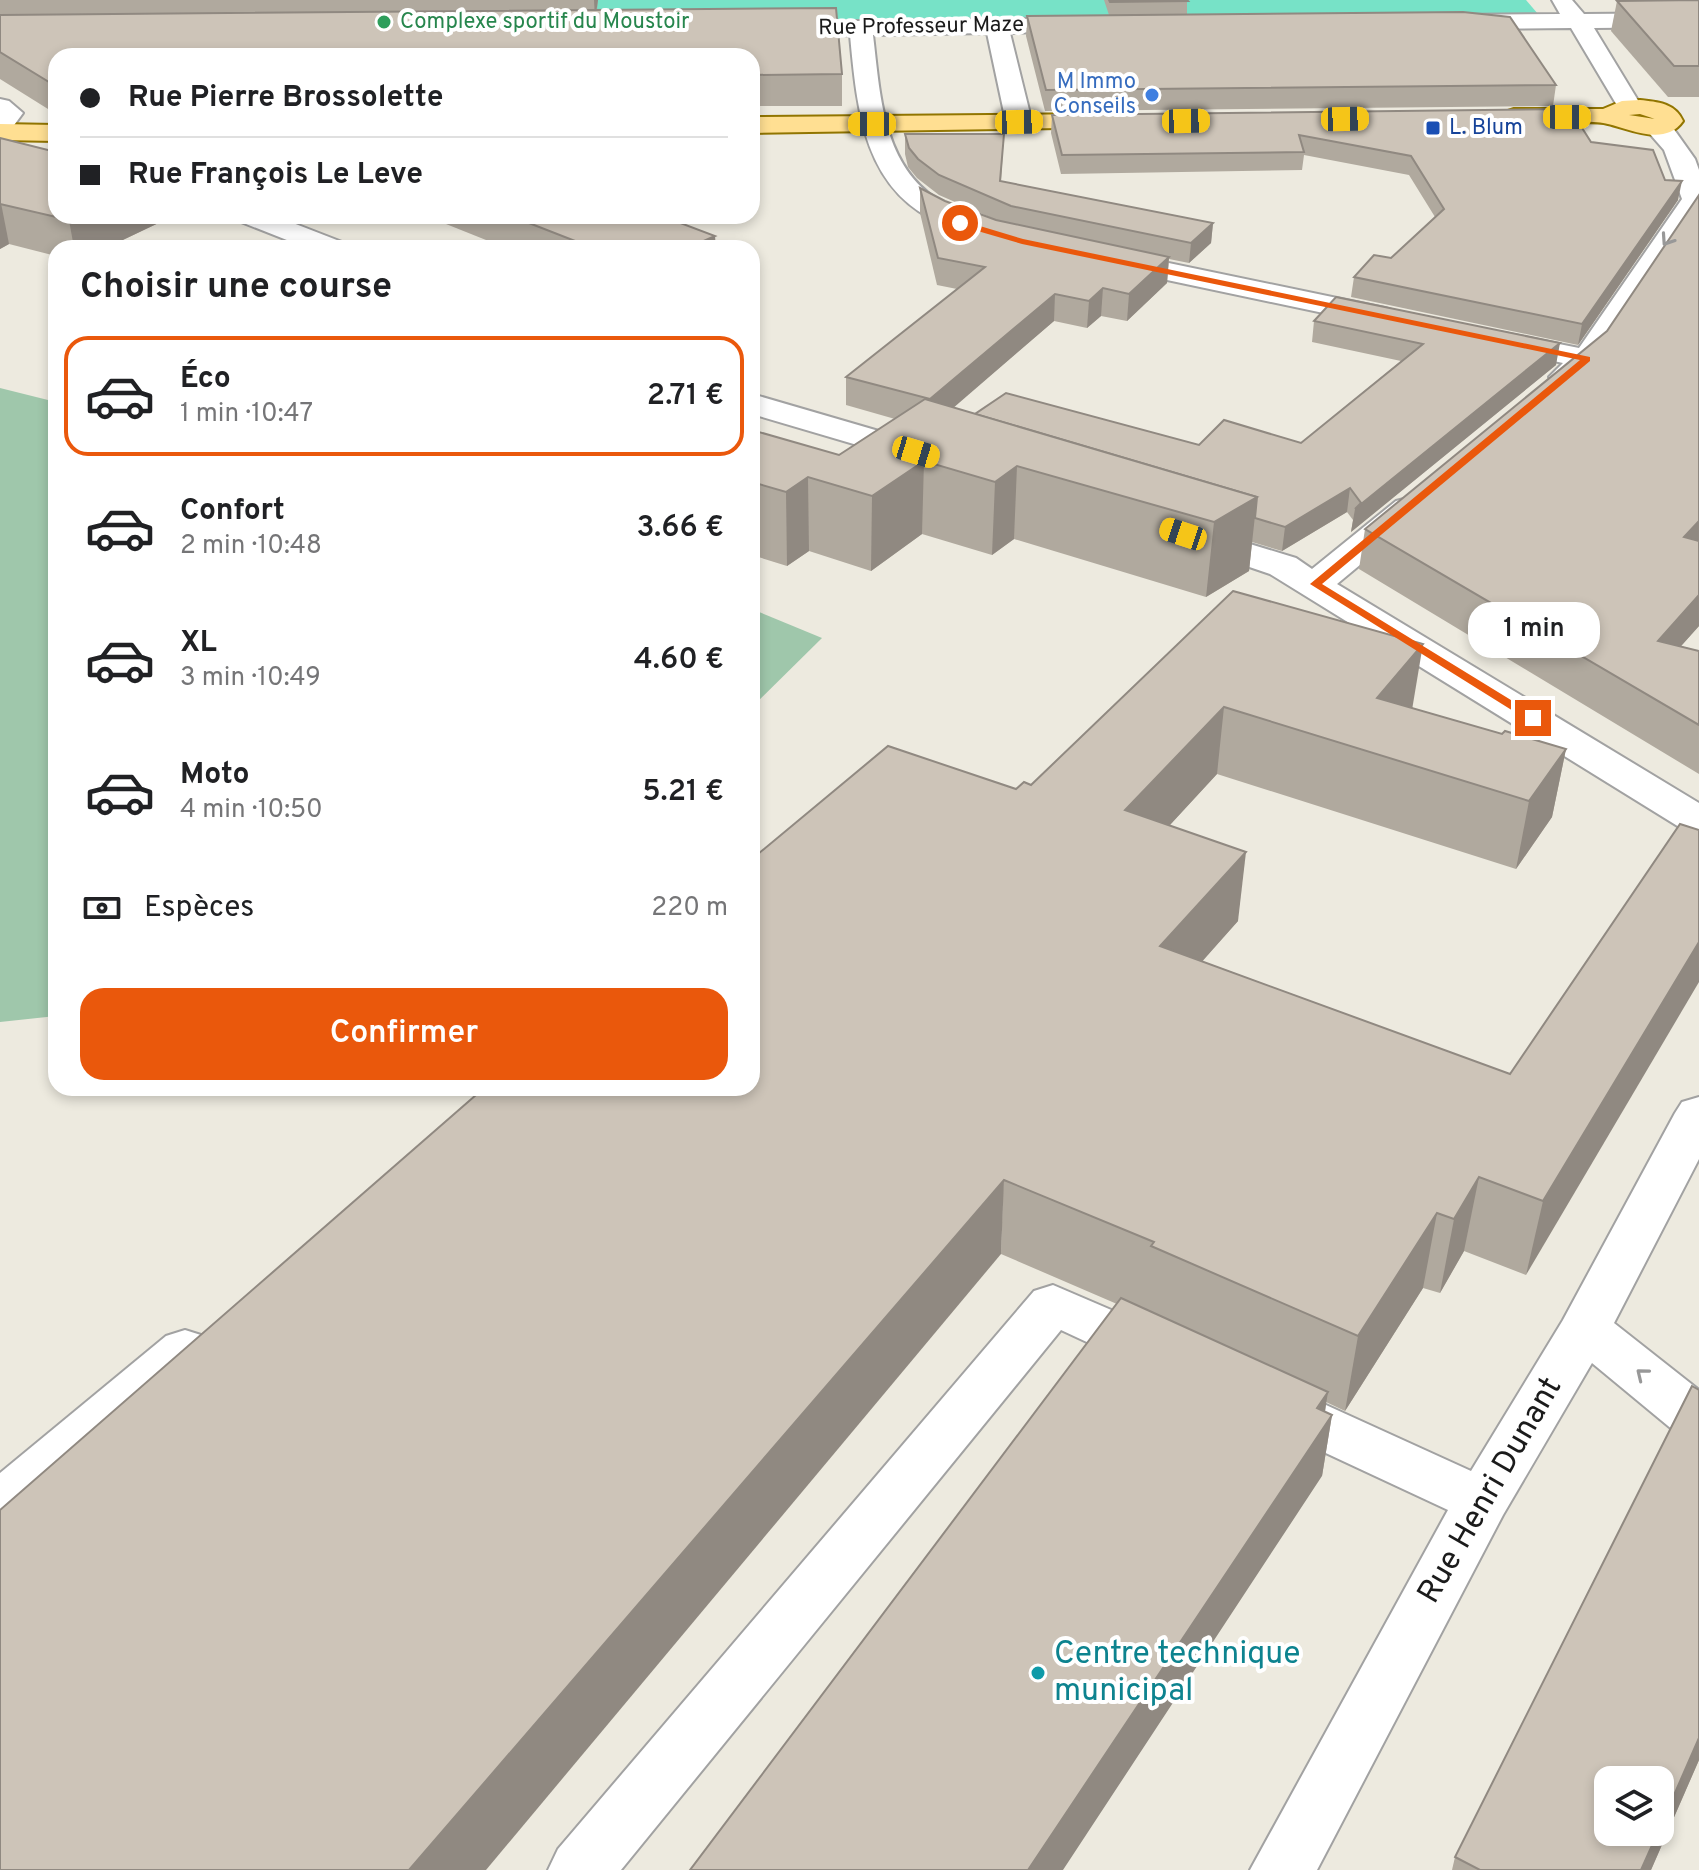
<!DOCTYPE html>
<html lang="fr">
<meta charset="utf-8">
<style>
:root{--surface:#fff;--page:#f6f6f6;--text:#202124;--muted:#757577;--line:#e0e0e0;--accent:#ea580c}
body{margin:0;font-family:Overpass,sans-serif;background:var(--page);color:var(--text);height:100vh;display:flex;flex-direction:column;font-size:30px;white-space:nowrap}
*{box-sizing:border-box;margin:0}
p{font-size:26px;color:var(--muted)}
.icon{flex:none;width:44px;height:44px;fill:none;stroke:currentColor;stroke-width:2;stroke-linecap:round;stroke-linejoin:round}
.map{position:relative;flex:1;overflow:hidden}
.side{position:absolute;left:48px;top:240px;width:712px;height:856px;display:flex;flex-direction:column;background:var(--surface);border-radius:24px;box-shadow:0 4px 12px #0003}
.side>*{flex:none}
.banner{position:absolute;left:48px;top:48px;width:712px;height:176px;border-radius:24px;box-shadow:0 4px 12px #0003;display:grid;align-content:center;height:176px;padding:0 32px;background:var(--surface)}
.controls{position:absolute;left:1594px;top:1766px;display:grid;gap:16px}
.controls a{display:grid;place-items:center;width:80px;height:80px;border-radius:16px;background:var(--surface);box-shadow:0 4px 12px #0003;font-size:40px}
.end{position:absolute;width:36px;height:36px;margin:-18px;border:10px solid #ea580c;background:#fff;box-shadow:0 0 0 4px #fff}
.from{border-radius:50%}
.bubble{position:absolute;height:56px;border-radius:24px;background:var(--surface);box-shadow:0 4px 12px #0003;font-size:26px;font-weight:600;line-height:56px;text-align:center}
.car{position:absolute;width:24px;height:48px;margin:-24px -12px;border-radius:10px;box-shadow:0 0 6px 2px #0007;background:linear-gradient(#f5c518 24%,#345 0 40%,#f5c518 0 76%,#345 0 86%,#f5c518 0)}
.banner b{display:flex;align-items:center;gap:28px;height:76px;font-size:30px}
.banner b+b{border-top:2px solid var(--line)}
.banner i{width:20px;height:20px;background:var(--text)}
ul{padding:0;list-style:none}
li{display:flex;align-items:center;gap:24px;height:120px;margin:0 16px 12px;padding:0 16px;border:4px solid transparent;border-radius:24px}
li div{flex:1}
li b{display:block;font-size:30px}
li em{font-style:normal;font-weight:600}
li.on{border-color:var(--accent)}
li>.icon{width:72px;height:72px;stroke-width:1.5}
h2{padding:0 32px;font-size:36px;line-height:96px}
.pay{display:flex;align-items:center;gap:20px;height:88px;padding:0 32px;font-size:30px}
.pay p{margin-inline-start:auto}
.button{display:flex;gap:16px;margin-top:auto;padding:16px 32px}
.button a{flex:1;height:92px;border-radius:24px;background:var(--accent);color:#fff;font-size:32px;font-weight:600;line-height:92px;text-align:center}
.map>svg:first-child{display:block}
</style>
<div class="map">
<svg width="1699" height="1870" viewBox="0 0 1699 1870">
<rect width="100%" height="100%" fill="#edeadf"/>
<g fill="#9fc7ab">
<polygon points="0,388 56,402 56,1016 0,1022"/>
<polygon points="752,609 822,638 752,707"/>
</g>
<polygon fill="#77e2c7" points="35,0 1526,0 1538,14 0,30"/>
<g fill="none" stroke-linecap="round" stroke-linejoin="round">
<g stroke="#a2a2a2" stroke-width="4">
<g id="minor">
<polygon points="1552,0 1572,0 1584,14 1699,13 1699,27 1594,28 1642,107 1639,112 1621,112 1618,107 1571,28 1454,29 1446,27 1443,22 1446,17 1454,15 1560,14"/>
<path d="M1086 18 1094 20 1097 25 1094 30 1010 33 1032 122 1028 127H1010L1006 122 987 33 873 35C880 92 882 162 935 198 950 208 979 213 989 227L985 233C970 237 957 230 943 224 864 192 857 110 850 35L778 36 770 34 766 29 770 24 778 22Z"/>
<polygon points="0,99 9,101 23,113 9,132 0,135"/>
<path d="M1656 118 1665 121 1673 128 1695 159 1699 170V213L1598 366C1583 378 1574 389 1554 384L1549 377 1563 363 1488 347 1484 341 1488 335 1499 332 1579 348 1682 199 1664 150 1643 126 1647 121Z"/>
<polygon points="237,216 275,216 342,242 346,248 307,248 241,222"/>
<polygon points="1111,251 1385,308 1395,311 1400,317 1395,323 1385,326 1101,266 1097,260 1101,254"/>
<polygon points="752,394 937,448 941,455 937,462 925,465 752,414"/>
<polygon points="1408,498 1420,501 1425,508 1420,515 1337,584 1699,803 1699,833 1684,830 1270,574 1182,544 1177,537 1182,530 1194,527 1296,558 1312,569 1396,501"/>
<polygon points="1699,1097 1699,1159 1614,1323 1699,1390 1699,1441 1679,1435 1592,1363 1503,1515 1317,1870 1250,1870 1448,1510 1255,1420 1247,1405 1255,1390 1274,1384 1293,1390 1471,1471 1563,1320 1675,1113 1682,1102"/>
<polygon points="1053,1285 1172,1336 1180,1350 1172,1364 1153,1370 1134,1364 1061,1330 621,1870 548,1870 558,1849 1034,1291"/>
<polygon points="185,1330 204,1336 212,1350 204,1364 20,1521 0,1527 0,1473 166,1336"/>
</g>
</g>
<g stroke="#917500" stroke-width="4">
<g id="major">
<path d="M1640 100C1658 102 1675 103 1683 121 1665 147 1630 129 1608 124 1591 119 1535 124 1514 125L1505 122 1501 117 1505 112 1514 109H1603L1622 101ZM1640 114 1655 119 1629 115Z"/>
<polygon points="1110,114 1119,117 1123,122 1119,127 752,133 752,117"/>
<polygon points="0,124 56,125 56,141 0,140"/>
</g>
</g>
<use href="#minor" fill="#fff" fill-rule="evenodd"/>
<use href="#major" fill="#ffdf92" fill-rule="evenodd"/>
</g>
<g fill="#b0a99e">
<polygon points="0,0 598,0 597,10 842,74 842,106 752,106 752,56 56,56 56,114 0,79"/>
<polygon points="1104,0 1187,0 1187,14 1556,85 1553,106 1045,111 1026,36 1027,16 1109,15"/>
<polygon points="1699,0 1699,97 1668,97 1611,31 1617,1"/>
<polygon points="1052,115 1591,142 1665,180 1678,200 1578,345 1351,297 1354,277 1391,258 1435,217 1409,175 1304,155 1302,170 1061,174 1051,133"/>
<polygon points="905,134 1004,134 1001,181 1213,223 1211,243 1189,263 1169,259 1167,283 1127,321 1101,316 1087,328 1054,321 953,407 975,414 1199,445 1301,443 1401,361 1312,342 1314,321 1556,365 1351,532 1353,520 1347,512 1282,551 1252,542 1249,571 1206,597 1014,539 992,555 922,534 871,571 809,551 787,566 752,555 752,430 839,455 895,419 846,405 846,377 957,289 937,285 920,213 920,188 945,201 994,219 939,195 917,178 908,167 905,154"/>
<polygon points="0,138 169,218 106,248 56,248 56,256 9,244 0,249"/>
<polygon points="426,216 662,216 716,248 506,248"/>
<polygon points="1365,529 1699,626 1681,646 1699,651 1699,774 1359,569"/>
<polygon points="1233,591 1413,708 1502,734 1566,749 1552,817 1516,869 1217,774 1169,826 1238,921 1202,961 1510,1074 1680,824 1526,1275 1464,1251 1440,1293 1423,1288 1345,1411 1326,1402 1325,1412 1332,1415 1322,1476 1117,1304 1001,1254 1016,789 1031,785"/>
<polygon points="1699,1390 1699,1760 1651,1870 1452,1870 1455,1857"/>
</g>
<g fill="#908981">
<polygon points="594,0 598,0 595,20"/>
<polygon points="1682,181 1678,200 1578,345 1582,324"/>
<polygon points="1,203 9,244 0,249 0,204"/>
<polygon points="78,216 169,216 169,218 106,248 74,248 69,220"/>
<polygon points="1213,223 1211,243 1189,263 1191,243"/>
<polygon points="715,236 716,248 688,248"/>
<polygon points="1169,257 1167,283 1127,321 1129,294"/>
<polygon points="1103,288 1101,316 1087,328 1089,301"/>
<polygon points="1055,294 1054,321 930,428 930,399"/>
<polygon points="1560,343 1556,365 1351,532 1355,509"/>
<polygon points="924,461 922,534 871,571 872,496"/>
<polygon points="1017,466 1014,539 992,555 995,482"/>
<polygon points="808,477 809,551 787,566 786,492"/>
<polygon points="1350,488 1347,512 1282,551 1285,527"/>
<polygon points="1257,497 1249,571 1206,597 1214,522"/>
<polygon points="1699,521 1699,552 1684,537"/>
<polygon points="1699,595 1699,626 1648,683 1658,641"/>
<polygon points="1423,644 1412,710 1377,698"/>
<polygon points="1224,707 1217,774 1120,879 1125,810"/>
<polygon points="1566,749 1552,817 1516,869 1529,801"/>
<polygon points="1246,852 1238,921 1153,1017 1160,946"/>
<polygon points="1699,942 1699,982 1526,1275 1543,1201"/>
<polygon points="1479,1177 1464,1251 1440,1293 1454,1219"/>
<polygon points="1004,1180 1001,1254 486,1870 409,1870"/>
<polygon points="1437,1213 1423,1288 1345,1411 1358,1336"/>
<polygon points="1328,1392 1322,1430 1332,1415 1322,1476 1063,1870 1028,1870"/>
<polygon points="1699,1738 1699,1760 1651,1870 1641,1870 1658,1832 1660,1832 1660,1827"/>
</g>
<g fill="#cdc4b8" stroke="#908981" stroke-width="2">
<polygon points="1109,0 1187,0 1188,1 1110,2"/>
<polygon points="1699,0 1699,66 1674,66 1617,1"/>
<polygon points="836,8 842,74 752,75 752,56 56,56 56,82 49,82 0,52 0,15"/>
<polygon points="1463,12 1510,17 1556,85 1046,90 1027,16"/>
<polygon points="1570,109 1591,142 1653,150 1665,180 1682,181 1582,324 1354,277 1374,255 1391,258 1444,209 1411,156 1299,135 1304,152 1062,155 1052,115"/>
<polygon points="905,134 1004,134 1000,181 1213,223 1191,243 1011,206 939,175 918,159 909,148"/>
<polygon points="0,138 56,152 56,216 78,216 69,220 0,204"/>
<polygon points="920,188 945,201 996,220 1169,257 1129,294 1103,288 1089,301 1055,294 930,399 846,377 985,267 938,258"/>
<polygon points="1699,195 1699,521 1684,537 1699,541 1699,595 1658,641 1699,651 1699,725 1365,529 1607,331"/>
<polygon points="511,216 662,216 715,236 688,248 593,248"/>
<polygon points="1336,297 1560,343 1355,509 1361,503 1350,488 1285,527 1255,518 1257,497 975,414 1006,393 1199,445 1224,420 1301,443 1423,344 1314,321"/>
<polygon points="925,399 1257,497 1214,522 1017,466 995,482 924,461 872,496 808,477 786,492 752,482 752,430 839,455"/>
<polygon points="1233,591 1423,644 1377,698 1502,734 1505,731 1566,749 1529,801 1224,707 1125,810 1246,852 1160,946 1510,1074 1680,824 1699,830 1699,942 1543,1201 1479,1177 1454,1219 1437,1213 1358,1336 1151,1246 1154,1242 1004,1180 409,1870 0,1870 0,1510 484,1088 752,1088 752,859 888,746 1016,789 1024,782 1031,785"/>
<polygon points="1121,1298 1328,1392 1317,1408 1332,1415 1028,1870 690,1870"/>
<polygon points="1692,1386 1699,1390 1699,1738 1660,1827 1660,1780 1608,1780 1608,1832 1658,1832 1641,1870 1480,1870 1455,1857"/>
</g>
<defs><path id="oneway-chevron" d="M-2-3.5L2.5 0L-2 3.5" fill="none" stroke-width="1.6" stroke-linecap="round" stroke-linejoin="round" transform="scale(2)"/></defs>
<g stroke="#989898">
<use href="#oneway-chevron" transform="translate(1667 240) rotate(124)"/>
<use href="#oneway-chevron" transform="translate(1642 1374) rotate(-141)"/>
</g>
<polygon fill="#ea580c" points="960,220 1023,239 1590,357 1590,361 1322,584 1537,716 1537,721 1529,721 1310,584 1580,360 1022,244 957,225"/>
<circle fill="#2e9e5b" stroke="#fff" stroke-width="3" cx="384" cy="22" r="8"/>
<circle fill="#3f7fe0" stroke="#fff" stroke-width="3" cx="1152" cy="95" r="8"/>
<rect fill="#1a4fb4" stroke="#fff" stroke-width="3" x="1425" y="120" width="16" height="16" rx="4"/>
<circle fill="#0f9aa8" stroke="#fff" stroke-width="3" cx="1038" cy="1673" r="8"/>
<g text-anchor="middle" dominant-baseline="central" stroke-width="8" stroke-linejoin="round" paint-order="stroke">
<g font-size="22" fill="#27864d" stroke="#fff" text-anchor="start">
<text x="400" y="22">Complexe sportif du Moustoir</text>
</g>
<g font-size="22" fill="#1b1b1b" stroke="#fff">
<text transform="translate(921 27) rotate(-1)">Rue Professeur Maze</text>
</g>
<g font-size="22" fill="#366cbe" stroke="#fff" text-anchor="end">
<text x="1136" y="82">M Immo<tspan x="1136" dy="25">Conseils</tspan></text>
</g>
<g font-size="22" fill="#164399" stroke="#fff" text-anchor="start">
<text x="1449" y="128">L. Blum</text>
</g>
<g font-size="32" fill="#1b1b1b" stroke="#fff">
<text transform="translate(1491 1491) rotate(-60)">Rue Henri Dunant</text>
</g>
<g font-size="32" fill="#0d838f" stroke="#fff" text-anchor="start">
<text x="1054" y="1655">Centre technique<tspan x="1054" dy="37">municipal</tspan></text>
</g>
</g>
</svg>
<div class="controls">
<a><svg class="icon" aria-label="layers" viewBox="0 0 24 24"><path d="M12 4l9 5-9 5-9-5zM3 14l9 5 9-5"/></svg></a>
</div>
<i class="end from" style="left:960px;top:223px"></i>
<i class="end" style="left:1533px;top:718px"></i>
<div class="bubble" style="left:1468px;top:602px;width:132px">1 min</div>
<i class="car" style="left:1567px;top:117px;rotate:90deg"></i>
<i class="car" style="left:1345px;top:119px;rotate:89deg"></i>
<i class="car" style="left:1186px;top:121px;rotate:89deg"></i>
<i class="car" style="left:1019px;top:122px;rotate:89deg"></i>
<i class="car" style="left:872px;top:124px;rotate:270deg"></i>
<i class="car" style="left:916px;top:452px;rotate:107deg"></i>
<i class="car" style="left:1183px;top:534px;rotate:288deg"></i>
<div class="banner">
<b><i class="from"></i>Rue Pierre Brossolette</b>
<b><i></i>Rue François Le Leve</b>
</div>
<section class="side">
<h2>Choisir une course</h2>
<ul>
<li class="on"><svg class="icon" aria-label="car" viewBox="0 0 24 24"><path d="M5 17H2v-5l4-1 3-4h7l3 4 3 1v5h-3M9 17h6M6 11h13"/><circle cx="7" cy="17" r="2"/><circle cx="17" cy="17" r="2"/></svg><div><b>Éco</b><p>1 min · 10:47</p></div><em>2.71 €</em></li>
<li><svg class="icon" aria-label="car" viewBox="0 0 24 24"><path d="M5 17H2v-5l4-1 3-4h7l3 4 3 1v5h-3M9 17h6M6 11h13"/><circle cx="7" cy="17" r="2"/><circle cx="17" cy="17" r="2"/></svg><div><b>Confort</b><p>2 min · 10:48</p></div><em>3.66 €</em></li>
<li><svg class="icon" aria-label="car" viewBox="0 0 24 24"><path d="M5 17H2v-5l4-1 3-4h7l3 4 3 1v5h-3M9 17h6M6 11h13"/><circle cx="7" cy="17" r="2"/><circle cx="17" cy="17" r="2"/></svg><div><b>XL</b><p>3 min · 10:49</p></div><em>4.60 €</em></li>
<li><svg class="icon" aria-label="car" viewBox="0 0 24 24"><path d="M5 17H2v-5l4-1 3-4h7l3 4 3 1v5h-3M9 17h6M6 11h13"/><circle cx="7" cy="17" r="2"/><circle cx="17" cy="17" r="2"/></svg><div><b>Moto</b><p>4 min · 10:50</p></div><em>5.21 €</em></li>
</ul>
<div class="pay"><svg class="icon" aria-label="cash" viewBox="0 0 24 24"><path d="M3 7h18v10H3z"/><circle cx="12" cy="12" r="2"/></svg>Espèces<p>220 m</p></div>
<div class="button"><a>Confirmer</a></div>
</section>
</div>
